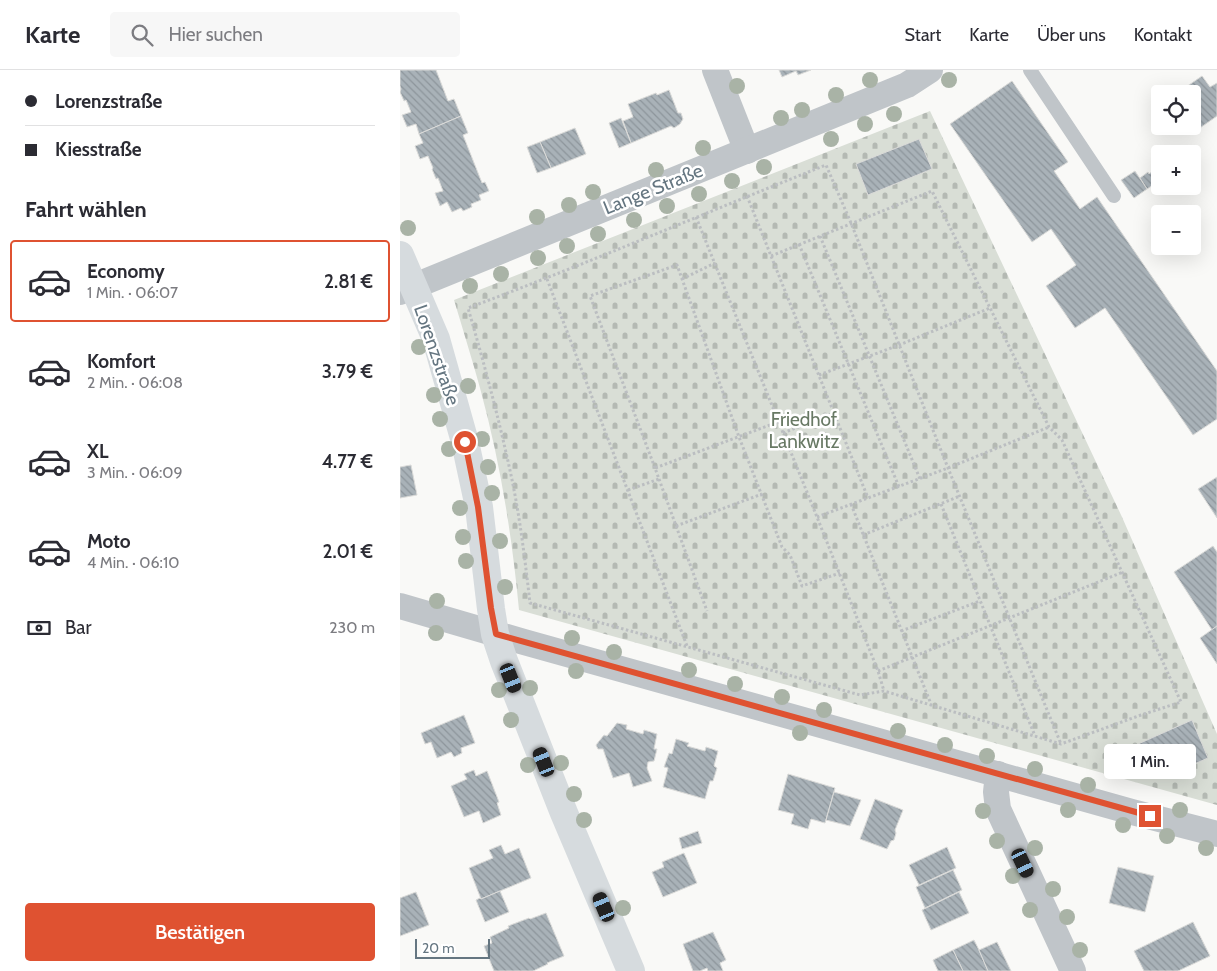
<!DOCTYPE html>
<html lang="de">
<meta charset="utf-8">
<style>
:root{--surface:#fff;--page:#f7f7f7;--text:#2b2b33;--muted:#7c7c81;--line:#e1e1e2;--accent:#df5231}
body{margin:0;font-family:Cabin,sans-serif;background:var(--page);color:var(--text);height:100vh;display:flex;flex-direction:column;font-size:19px;white-space:nowrap}
*{box-sizing:border-box;margin:0}
p{font-size:16px;color:var(--muted)}
.icon{flex:none;width:28px;height:28px;fill:none;stroke:currentColor;stroke-width:2;stroke-linecap:round;stroke-linejoin:round}
.map{position:relative;flex:1;overflow:hidden}
.panel{display:flex;flex-direction:column;background:var(--surface);width:400px}
.panel>*{flex:none}
.top-card{display:grid;align-content:center;height:110px;padding:0 25px;background:var(--surface)}
.tools{position:absolute;left:751px;top:15px;display:grid;gap:10px}
.tools a{display:grid;place-items:center;width:50px;height:50px;border-radius:5px;background:var(--surface);box-shadow:0 5px 20px #0002;font-size:25px}
.scale{position:absolute;left:15px;bottom:12px;width:75px;box-sizing:border-box;padding-left:5px;border:2px solid #657681;border-top:0;font-size:14px;line-height:18px;white-space:nowrap;color:#657681;-webkit-text-stroke:4px #fff;paint-order:stroke}
.end{position:absolute;width:22px;height:22px;margin:-11px;border:6px solid #df5231;background:#fff;box-shadow:0 0 0 2px #fff}
.from{border-radius:50%}
.bubble{position:absolute;height:35px;border-radius:5px;background:var(--surface);box-shadow:0 5px 20px #0002;font-size:16px;font-weight:600;line-height:35px;text-align:center}
.car{position:absolute;width:15px;height:30px;margin:-15px -8px;border-radius:6px;box-shadow:0 0 4px 1px #0007;background:linear-gradient(#222 24%,#8ab4d8 0 40%,#222 0 76%,#8ab4d8 0 86%,#222 0)}
.top-card b{display:flex;align-items:center;gap:18px;height:48px;font-size:19px}
.top-card b+b{border-top:1px solid var(--line)}
.top-card i{width:12px;height:12px;background:var(--text)}
ul{padding:0;list-style:none}
li{display:flex;align-items:center;gap:15px;height:82px;margin:0 10px 8px;padding:0 15px;border:2px solid transparent;border-radius:5px}
li div{flex:1}
li b{display:block;font-size:19px}
li em{font-style:normal;font-weight:600}
li.selected{border-color:var(--accent)}
li>.icon{width:45px;height:45px;stroke-width:1.5}
h2{padding:0 25px;font-size:22px;line-height:60px}
.pay{display:flex;align-items:center;gap:12px;height:55px;padding:0 25px;font-size:19px}
.pay p{margin-inline-start:auto}
.cta{display:flex;gap:10px;margin-top:auto;padding:10px 25px}
.cta a{flex:1;height:58px;border-radius:5px;background:var(--accent);color:#fff;font-size:20px;font-weight:600;line-height:58px;text-align:center}
header{display:flex;align-items:center;gap:30px;box-sizing:border-box;height:70px;padding:0 25px;background:var(--surface);border-bottom:1px solid var(--line)}
header strong{font-size:24px}
nav{display:flex;gap:28px;margin-inline-start:auto;font-size:18px}
.search{width:350px;height:45px;background:var(--page);display:flex;align-items:center;gap:12px;box-sizing:border-box;padding:0 18px;border-radius:5px;color:var(--muted);font-size:19px}
main{display:flex;flex:1;min-height:0}
.map>svg:first-child{display:block}
</style>
<header>
<strong>Karte</strong>
<div class="search"><svg class="icon" aria-label="search" viewBox="0 0 24 24"><circle cx="10" cy="10" r="6"/><path d="M15 15l6 6"/></svg>Hier suchen</div>
<nav><a>Start</a><a>Karte</a><a>Über uns</a><a>Kontakt</a></nav>
</header>
<main>
<section class="panel">
<div class="top-card">
<b><i class="from"></i>Lorenzstraße</b>
<b><i></i>Kiesstraße</b>
</div>
<h2>Fahrt wählen</h2>
<ul>
<li class="selected"><svg class="icon" aria-label="car" viewBox="0 0 24 24"><path d="M5 17H2v-5l4-1 3-4h7l3 4 3 1v5h-3M9 17h6M6 11h13"/><circle cx="7" cy="17" r="2"/><circle cx="17" cy="17" r="2"/></svg><div><b>Economy</b><p>1 Min. · 06:07</p></div><em>2.81 €</em></li>
<li><svg class="icon" aria-label="car" viewBox="0 0 24 24"><path d="M5 17H2v-5l4-1 3-4h7l3 4 3 1v5h-3M9 17h6M6 11h13"/><circle cx="7" cy="17" r="2"/><circle cx="17" cy="17" r="2"/></svg><div><b>Komfort</b><p>2 Min. · 06:08</p></div><em>3.79 €</em></li>
<li><svg class="icon" aria-label="car" viewBox="0 0 24 24"><path d="M5 17H2v-5l4-1 3-4h7l3 4 3 1v5h-3M9 17h6M6 11h13"/><circle cx="7" cy="17" r="2"/><circle cx="17" cy="17" r="2"/></svg><div><b>XL</b><p>3 Min. · 06:09</p></div><em>4.77 €</em></li>
<li><svg class="icon" aria-label="car" viewBox="0 0 24 24"><path d="M5 17H2v-5l4-1 3-4h7l3 4 3 1v5h-3M9 17h6M6 11h13"/><circle cx="7" cy="17" r="2"/><circle cx="17" cy="17" r="2"/></svg><div><b>Moto</b><p>4 Min. · 06:10</p></div><em>2.01 €</em></li>
</ul>
<div class="pay"><svg class="icon" aria-label="cash" viewBox="0 0 24 24"><path d="M3 7h18v10H3z"/><circle cx="12" cy="12" r="2"/></svg>Bar<p>230 m</p></div>
<div class="cta"><a>Bestätigen</a></div>
</section>
<div class="map">
<svg width="817" height="901" viewBox="0 0 817 901">
<defs>
<pattern id="cemetery-stones" width="16" height="16" patternUnits="userSpaceOnUse" patternTransform="scale(1.25)"><rect width="16" height="16" fill="#d9ded6"/><path d="M2 7V4a2 2 0 0 1 4 0v3zM10 15v-3a2 2 0 0 1 4 0v3z" fill="#b4b9b3"/></pattern>
<pattern id="building-back-hatch" width="6" height="6" patternUnits="userSpaceOnUse" patternTransform="scale(1.25)"><rect width="6" height="6" fill="#a9b2b8"/><path d="M-1 5l2 2M0 0l6 6M5-1l2 2" fill="none" stroke="#8d959b"/></pattern>
</defs>
<rect width="100%" height="100%" fill="#f9f9f7"/>
<path fill="url(#cemetery-stones)" d="M530 41 722 447 817 664V735L119 540C112 465 100 391 80 318 72 289 63 260 54 230Z"/>
<g fill="url(#building-back-hatch)" stroke="#dbdbd9">
<polygon points="0,0 36,0 48,31 54,29 61,46 19,64 16,54 7,57 2,45 11,42 6,30 4,31 0,22 1,19 0,16"/>
<polygon points="379,0 411,0 398,5 396,1 382,7"/>
<polygon points="802,6 810,17 817,13 817,46 797,60 792,53 792,24 776,24"/>
<polygon points="612,11 668,92 654,101 680,139 697,127 817,301 817,349 793,365 705,238 675,258 646,216 676,195 651,159 632,172 550,54"/>
<polygon points="269,20 278,43 281,43 283,49 280,54 274,58 271,56 231,73 223,51 233,47 228,34 256,23 257,25"/>
<polygon points="61,46 68,63 63,65 82,113 85,112 89,121 79,125 81,130 71,134 72,137 63,141 61,138 52,142 47,132 40,136 35,123 43,121 38,108 36,109 32,99 33,98 28,86 20,89 15,76 23,73 19,64"/>
<polygon points="221,48 231,73 219,78 209,53"/>
<polygon points="175,58 186,84 151,98 140,72"/>
<polygon points="519,69 532,99 468,125 456,94"/>
<polygon points="140,72 151,98 137,103 127,77"/>
<polygon points="760,96 760,116 775,116 765,124 756,113 747,119 740,108 748,102 749,104"/>
<polygon points="735,101 747,119 734,128 721,110"/>
<polygon points="11,395 17,425 0,428 0,397"/>
<polygon points="817,407 817,448 798,419"/>
<polygon points="813,476 817,482 817,556 812,560 774,502"/>
<polygon points="817,556 817,594 800,568"/>
<polygon points="64,645 75,673 61,678 62,683 54,687 51,682 37,688 31,672 25,674 21,663"/>
<polygon points="792,650 808,688 790,696 782,678 746,693 738,674"/>
<polygon points="217,653 227,655 226,659 243,664 244,660 257,664 254,679 257,679 254,691 248,692 247,698 252,711 233,717 229,703 213,708 203,679 198,679 196,675 204,665 207,666"/>
<polygon points="276,669 289,673 287,676 305,681 306,677 318,681 314,696 317,698 313,711 310,711 305,729 263,717 268,698 264,697 269,683 272,684"/>
<polygon points="738,674 744,689 727,696 721,681"/>
<polygon points="74,700 76,706 87,701 99,732 97,733 101,745 83,753 79,741 64,747 51,716 67,709 64,704"/>
<polygon points="388,704 435,718 425,753 411,749 408,759 391,754 394,744 378,740"/>
<polygon points="434,722 461,730 450,756 426,750"/>
<polygon points="475,729 503,740 495,760 496,763 494,770 491,771 487,779 460,769"/>
<polygon points="298,761 302,773 282,779 279,768"/>
<polygon points="101,775 105,784 119,778 131,808 81,829 69,798 93,788 89,780"/>
<polygon points="547,777 556,798 519,815 509,795"/>
<polygon points="284,783 297,813 263,827 252,802 264,797 262,792"/>
<polygon points="718,797 754,806 745,842 709,833"/>
<polygon points="553,800 562,820 525,838 516,817"/>
<polygon points="100,821 109,842 85,852 76,830 80,828 81,829"/>
<polygon points="16,822 29,855 0,866 0,828"/>
<polygon points="559,822 569,843 531,860 522,840"/>
<polygon points="146,843 164,886 147,893 148,894 133,901 94,901 84,876 92,873 90,867 109,858 108,856 129,848 130,849"/>
<polygon points="793,852 810,886 778,901 744,901 734,881"/>
<polygon points="313,862 326,890 320,893 323,901 308,901 307,898 300,901 293,901 283,874"/>
<polygon points="574,870 579,880 588,901 563,901 553,880"/>
<polygon points="597,872 611,901 588,901 579,880"/>
<polygon points="553,880 563,901 538,901 533,890"/>
</g>
<g fill="none" stroke-linecap="round" stroke-linejoin="round">
<g stroke="#bbbec1" stroke-width="3" stroke-dasharray="2.5 2.5" stroke-linecap="butt">
<polyline points="347,126 468,428"/>
<polyline points="296,147 417,447 478,601 484,621"/>
<polyline points="420,166 520,409"/>
<polyline points="399,174 499,417"/>
<path d="M371 186 532 121 649 357 662 370 781 632 741 645 661 674 484 621 460 625 130 533C125 490 120 447 111 405 99 349 84 293 68 238 189 193 307 142 426 95L451 153 548 398 661 674"/>
<polyline points="147,209 287,576"/>
<polyline points="282,209 315,193"/>
<polyline points="419,305 499,275 590,238"/>
<polyline points="383,363 434,343"/>
<polyline points="255,398 190,226 277,195 339,367 382,477 390,485 402,516 440,503"/>
<polyline points="259,409 307,541"/>
<polyline points="228,420 259,409 255,398 378,352"/>
<polyline points="451,434 531,634"/>
<polyline points="541,434 635,666"/>
<polyline points="417,447 548,398 649,357"/>
<polyline points="276,456 362,424"/>
<polyline points="463,465 560,426"/>
<polyline points="501,561 580,531"/>
<polyline points="478,601 723,502"/>
</g>
<polyline stroke="#c0c5c9" stroke-width="14" points="630,0 714,126"/>
<g stroke="#c0c5c9" stroke-width="26">
<polyline points="315,0 347,81"/>
<polyline points="0,222 507,15 530,0"/>
<polyline points="0,536 124,572 732,742 817,764"/>
<polyline points="598,704 596,722 598,739 673,901"/>
</g>
<polyline stroke="#d6dbde" stroke-width="28" points="0,185 36,269 65,372 79,437 91,539 95,564 104,591 164,743 231,901"/>
</g>
<g fill="#a9b3a6">
<circle cx="470" cy="10" r="8"/>
<circle cx="549" cy="10" r="8"/>
<circle cx="337" cy="16" r="8"/>
<circle cx="436" cy="25" r="8"/>
<circle cx="402" cy="40" r="8"/>
<circle cx="494" cy="44" r="8"/>
<circle cx="381" cy="48" r="8"/>
<circle cx="465" cy="54" r="8"/>
<circle cx="431" cy="69" r="8"/>
<circle cx="303" cy="78" r="8"/>
<circle cx="364" cy="97" r="8"/>
<circle cx="256" cy="100" r="8"/>
<circle cx="332" cy="111" r="8"/>
<circle cx="193" cy="122" r="8"/>
<circle cx="299" cy="124" r="8"/>
<circle cx="169" cy="135" r="8"/>
<circle cx="267" cy="136" r="8"/>
<circle cx="137" cy="147" r="8"/>
<circle cx="234" cy="150" r="8"/>
<circle cx="8" cy="158" r="8"/>
<circle cx="198" cy="164" r="8"/>
<circle cx="167" cy="176" r="8"/>
<circle cx="138" cy="188" r="8"/>
<circle cx="101" cy="204" r="8"/>
<circle cx="70" cy="216" r="8"/>
<circle cx="19" cy="277" r="8"/>
<circle cx="68" cy="316" r="8"/>
<circle cx="34" cy="325" r="8"/>
<circle cx="40" cy="349" r="8"/>
<circle cx="82" cy="369" r="8"/>
<circle cx="49" cy="379" r="8"/>
<circle cx="88" cy="397" r="8"/>
<circle cx="92" cy="423" r="8"/>
<circle cx="60" cy="438" r="8"/>
<circle cx="63" cy="467" r="8"/>
<circle cx="100" cy="471" r="8"/>
<circle cx="66" cy="491" r="8"/>
<circle cx="105" cy="517" r="8"/>
<circle cx="37" cy="531" r="8"/>
<circle cx="36" cy="563" r="8"/>
<circle cx="172" cy="568" r="8"/>
<circle cx="214" cy="582" r="8"/>
<circle cx="289" cy="600" r="8"/>
<circle cx="176" cy="601" r="8"/>
<circle cx="335" cy="614" r="8"/>
<circle cx="130" cy="618" r="8"/>
<circle cx="99" cy="620" r="8"/>
<circle cx="382" cy="627" r="8"/>
<circle cx="424" cy="640" r="8"/>
<circle cx="111" cy="650" r="8"/>
<circle cx="498" cy="661" r="8"/>
<circle cx="400" cy="663" r="8"/>
<circle cx="545" cy="675" r="8"/>
<circle cx="587" cy="686" r="8"/>
<circle cx="161" cy="693" r="8"/>
<circle cx="128" cy="695" r="8"/>
<circle cx="635" cy="699" r="8"/>
<circle cx="688" cy="715" r="8"/>
<circle cx="174" cy="724" r="8"/>
<circle cx="668" cy="740" r="8"/>
<circle cx="780" cy="740" r="8"/>
<circle cx="583" cy="741" r="8"/>
<circle cx="184" cy="750" r="8"/>
<circle cx="723" cy="755" r="8"/>
<circle cx="767" cy="766" r="8"/>
<circle cx="597" cy="771" r="8"/>
<circle cx="635" cy="778" r="8"/>
<circle cx="806" cy="778" r="8"/>
<circle cx="613" cy="806" r="8"/>
<circle cx="653" cy="819" r="8"/>
<circle cx="223" cy="838" r="8"/>
<circle cx="630" cy="840" r="8"/>
<circle cx="667" cy="847" r="8"/>
<circle cx="680" cy="880" r="8"/>
</g>
<g fill="none" stroke-linecap="round" stroke-linejoin="round">
<polyline stroke="#df5231" stroke-width="6" points="65,372 78,437 91,538 96,564 750,746"/>
</g>
<g text-anchor="middle" dominant-baseline="central" stroke-width="5" stroke-linejoin="round" paint-order="stroke">
<g font-size="19" fill="#657681" stroke="#fff">
<text transform="translate(253 119) rotate(-22)">Lange Straße</text>
<text transform="translate(37 285) rotate(71)">Lorenzstraße</text>
</g>
<g font-size="19" fill="#687964" stroke="#fff">
<text x="404" y="349">Friedhof<tspan x="404" dy="22">Lankwitz</tspan></text>
</g>
</g>
</svg>
<div class="tools">
<a><svg class="icon" aria-label="locate" viewBox="0 0 24 24"><circle cx="12" cy="12" r="6"/><path d="M12 2v4M12 18v4M2 12h4M18 12h4"/></svg></a>
<a>+</a>
<a>−</a>
</div>
<div class="scale">20 m</div>
<i class="end from" style="left:65px;top:372px"></i>
<i class="end" style="left:750px;top:746px"></i>
<div class="bubble" style="left:704px;top:674px;width:92px">1 Min.</div>
<i class="car" style="left:111px;top:608px;rotate:158deg"></i>
<i class="car" style="left:144px;top:692px;rotate:338deg"></i>
<i class="car" style="left:623px;top:793px;rotate:155deg"></i>
<i class="car" style="left:204px;top:837px;rotate:337deg"></i>
</div>
</main>
